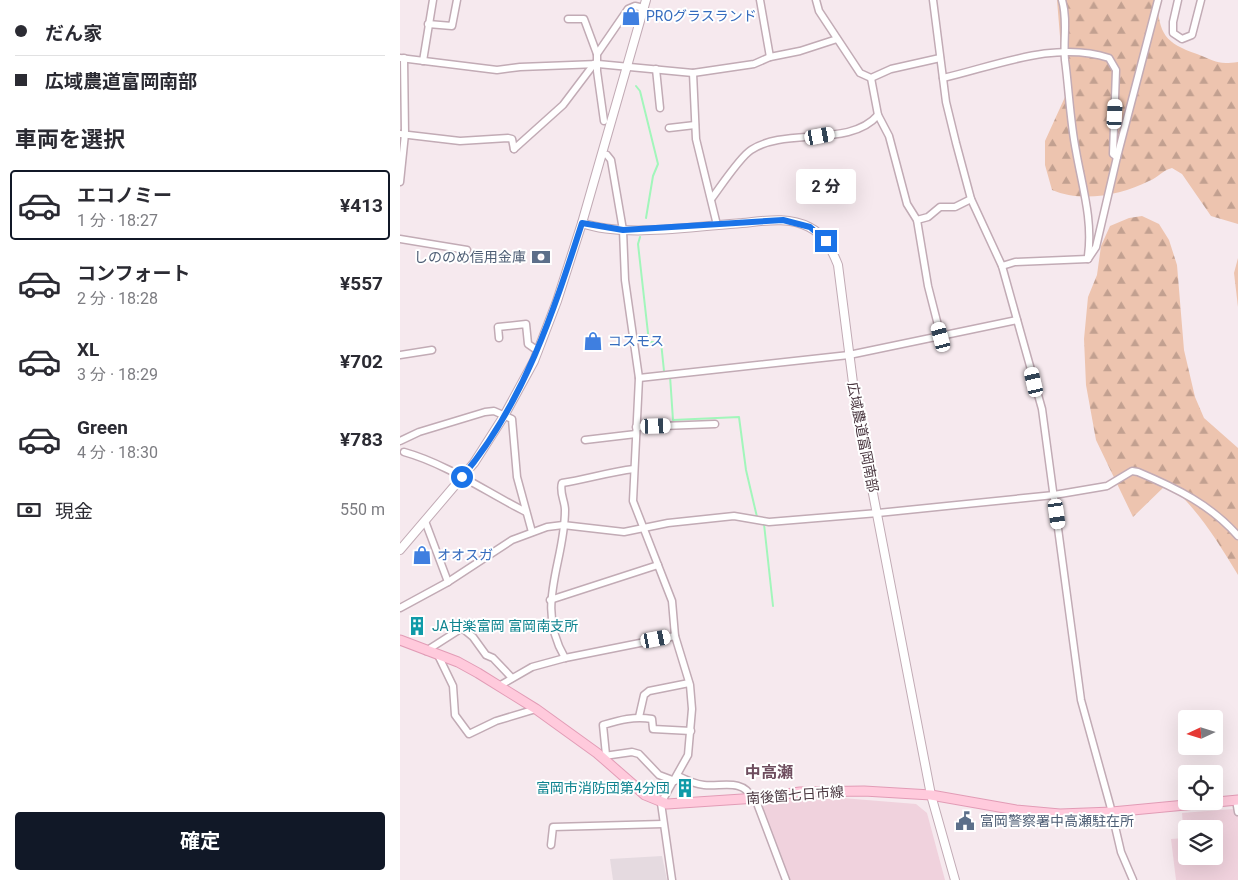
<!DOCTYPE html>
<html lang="ja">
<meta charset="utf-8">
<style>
:root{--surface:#fff;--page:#f2f2f3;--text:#2b2b33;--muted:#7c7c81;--line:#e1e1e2;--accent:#111827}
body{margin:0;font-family:Roboto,"Noto Sans JP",sans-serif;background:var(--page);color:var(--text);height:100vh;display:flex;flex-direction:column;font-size:19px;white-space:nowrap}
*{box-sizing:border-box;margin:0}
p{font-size:16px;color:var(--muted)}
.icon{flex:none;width:28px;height:28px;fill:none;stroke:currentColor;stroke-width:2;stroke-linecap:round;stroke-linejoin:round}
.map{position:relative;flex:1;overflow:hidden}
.side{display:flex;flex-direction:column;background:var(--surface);width:400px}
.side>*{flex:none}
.top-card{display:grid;align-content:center;height:110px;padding:0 15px;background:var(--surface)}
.needle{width:32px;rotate:266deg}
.tools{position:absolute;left:778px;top:710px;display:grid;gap:10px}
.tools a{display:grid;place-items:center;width:45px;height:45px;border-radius:5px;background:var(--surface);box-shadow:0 5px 20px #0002;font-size:25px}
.end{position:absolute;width:22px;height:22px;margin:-11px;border:6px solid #1a73e8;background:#fff;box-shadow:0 0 0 2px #fff}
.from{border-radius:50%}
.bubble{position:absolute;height:35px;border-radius:5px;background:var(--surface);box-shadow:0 5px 20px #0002;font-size:16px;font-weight:700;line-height:35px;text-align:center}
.car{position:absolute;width:15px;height:30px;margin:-15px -8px;border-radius:6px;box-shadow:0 0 4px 1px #0007;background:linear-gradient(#fff 24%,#345 0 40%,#fff 0 76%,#345 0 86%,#fff 0)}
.top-card b{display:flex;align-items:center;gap:18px;height:48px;font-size:19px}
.top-card b+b{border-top:1px solid var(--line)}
.top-card i{width:12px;height:12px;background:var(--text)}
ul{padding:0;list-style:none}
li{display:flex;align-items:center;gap:15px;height:70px;margin:0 10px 8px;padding:0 5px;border:2px solid transparent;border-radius:5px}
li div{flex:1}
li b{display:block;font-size:19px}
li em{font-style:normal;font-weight:700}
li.active{border-color:var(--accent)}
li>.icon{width:45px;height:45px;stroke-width:1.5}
h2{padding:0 15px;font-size:22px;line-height:60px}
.pay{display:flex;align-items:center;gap:12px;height:55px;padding:0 15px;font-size:19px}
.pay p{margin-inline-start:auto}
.primary-button{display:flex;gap:10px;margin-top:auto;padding:10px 15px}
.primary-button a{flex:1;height:58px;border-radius:5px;background:var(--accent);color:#fff;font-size:20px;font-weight:700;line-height:58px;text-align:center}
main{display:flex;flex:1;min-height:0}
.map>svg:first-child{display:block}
</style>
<main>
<section class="side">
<div class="top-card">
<b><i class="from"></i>だん家</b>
<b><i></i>広域農道富岡南部</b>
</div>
<h2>車両を選択</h2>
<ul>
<li class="active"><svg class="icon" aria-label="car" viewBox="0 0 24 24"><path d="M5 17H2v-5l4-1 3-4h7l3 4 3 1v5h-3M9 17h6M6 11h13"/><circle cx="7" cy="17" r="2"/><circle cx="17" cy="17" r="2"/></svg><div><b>エコノミー</b><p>1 分 · 18:27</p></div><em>¥413</em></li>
<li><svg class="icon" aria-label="car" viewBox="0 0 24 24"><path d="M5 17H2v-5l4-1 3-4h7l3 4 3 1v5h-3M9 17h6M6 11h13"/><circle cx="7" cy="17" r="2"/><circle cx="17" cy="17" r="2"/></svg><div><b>コンフォート</b><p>2 分 · 18:28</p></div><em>¥557</em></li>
<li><svg class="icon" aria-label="car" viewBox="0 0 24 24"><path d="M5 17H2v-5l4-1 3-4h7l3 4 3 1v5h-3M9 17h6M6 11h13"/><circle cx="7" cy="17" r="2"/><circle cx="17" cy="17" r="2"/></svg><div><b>XL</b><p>3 分 · 18:29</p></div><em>¥702</em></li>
<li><svg class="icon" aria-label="car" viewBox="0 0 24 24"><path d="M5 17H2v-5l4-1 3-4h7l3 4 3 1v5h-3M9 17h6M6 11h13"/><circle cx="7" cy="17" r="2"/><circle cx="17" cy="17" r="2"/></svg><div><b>Green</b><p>4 分 · 18:30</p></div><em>¥783</em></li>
</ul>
<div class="pay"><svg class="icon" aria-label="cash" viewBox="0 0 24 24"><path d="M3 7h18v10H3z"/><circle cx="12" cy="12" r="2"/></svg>現金<p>550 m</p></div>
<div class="primary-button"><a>確定</a></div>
</section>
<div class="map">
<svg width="838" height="880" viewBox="0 0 838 880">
<defs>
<pattern id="forest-firs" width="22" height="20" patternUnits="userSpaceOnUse" patternTransform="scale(1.25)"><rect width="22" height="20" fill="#edc4af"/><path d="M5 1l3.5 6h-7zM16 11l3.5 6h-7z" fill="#c2a090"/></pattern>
</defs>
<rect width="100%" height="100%" fill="#f6e9ee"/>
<polygon fill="#e5dae0" points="262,856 267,880 213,880 210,859"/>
<g fill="#f0d2dd" fill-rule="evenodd">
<polygon points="407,797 409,800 442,798 516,804 527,813 545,880 389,880 362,805 366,802"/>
<path d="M833 809 834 814H838V880H776L771 839 784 838 782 813ZM786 829H814V856H786Z"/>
</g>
<g fill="url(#forest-firs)">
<path d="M657 0H757C759 34 765 43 797 54 816 61 816 65 838 62V224L811 216 782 174 772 168C761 171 759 177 749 181 721 195 682 203 652 190L645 165V141L665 97Z"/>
<path d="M742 216 759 224 769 240 777 265 784 350 795 397 804 418 838 448V575C816 539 800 512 768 483L733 517 696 440 686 385 684 339 688 297 697 275 701 246 710 226 729 218Z"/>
<polygon points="838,258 838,307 834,273"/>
</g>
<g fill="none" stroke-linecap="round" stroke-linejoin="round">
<g stroke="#a2f6bb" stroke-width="2">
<polyline points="236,86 240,91 258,164 253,176 246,218"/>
<polyline points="240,237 238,244 249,342 261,342 264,371"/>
<polyline points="270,376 273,420 339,417 346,470 357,517"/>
<polyline points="364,524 373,606"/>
</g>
<g stroke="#c2abb5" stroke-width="9">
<g id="minor">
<polyline points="360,0 370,57"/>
<polyline points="416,0 419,11 460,73 471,78 491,69 540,58"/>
<polyline points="533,0 546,102 556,143 571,199 602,266 642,409 681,700 710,805 721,852 733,880"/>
<path d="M662 0C668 20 663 40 665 60 669 90 670 121 676 151 682 186 693 220 688 256"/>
<polyline points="778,0 773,22 773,33 782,39 792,35 801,0"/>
<polyline points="168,19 184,19 197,54"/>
<polyline points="28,24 52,26 57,0"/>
<polyline points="0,58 97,70 120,67 198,64 293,73 354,64 370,57 400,51 437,39"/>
<polyline points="23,61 33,0"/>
<polyline points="256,69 260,108"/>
<polyline points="293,73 296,139 317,225"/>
<polyline points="471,78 478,115 489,136 507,204 517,220 528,286 541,337"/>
<path d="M543 78C596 66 655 40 709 58L716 70 713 154 717 157"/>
<polyline points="204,121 197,71 197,54 228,9 235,6 244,8"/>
<polyline points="269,128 295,125"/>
<polyline points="0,134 60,141 108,138 112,139 114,149"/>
<polyline points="114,149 163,105 194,64"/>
<polyline points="207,155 211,160 223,230 225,280 239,378 233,501 272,601 275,636 290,685 292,709 288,755 261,803 272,880"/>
<polyline points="0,182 5,134 4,58"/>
<path d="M312 198C321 186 340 157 351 150 385 127 450 148 478 115"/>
<polyline points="517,220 528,217 540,207 555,207 571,199"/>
<polyline points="0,239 67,250"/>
<polyline points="688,259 696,247 717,157 758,0"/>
<polyline points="602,266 615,262 688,259"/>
<polyline points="99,338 98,327 126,324 128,344 138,351"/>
<polyline points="0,355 32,350"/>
<polyline points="239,378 449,355 617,320"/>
<polyline points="236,427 315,424"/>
<polyline points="185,440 236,434"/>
<polyline points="0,441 19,432 85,412 94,411 112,419 117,477 132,532"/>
<path d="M4 452C47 464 86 492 126 512"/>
<polyline points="25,521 48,582"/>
<polyline points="150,600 258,565"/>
<path d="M0 608 48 582 112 540 147 527 163 525 224 532 268 523 334 516 369 522 478 513 654 495 707 486 732 471 738 472C776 488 811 505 838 536"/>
<polyline points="26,651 62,628 73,637 86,655 93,658 112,678"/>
<polyline points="38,655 53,686 55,715 69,734 96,721 136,709"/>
<path d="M165 658C134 605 165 563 165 510 165 501 159 492 162 483 187 479 209 472 234 469"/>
<polyline points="99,686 132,667 165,658 275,636"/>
<polyline points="239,717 244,695 249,691 289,683"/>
<path d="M206 755 203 725C220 720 234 716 252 719L253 729 291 731"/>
<polyline points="204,756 232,752 239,754 259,775 275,781"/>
<path d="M278 776C286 780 294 784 304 785 321 787 343 778 352 798"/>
<polyline points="357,798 358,806 386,880"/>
<polyline points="836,800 838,812"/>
<polyline points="151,845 153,827 263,824"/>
</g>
</g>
<g stroke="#c2abb5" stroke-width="10">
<g id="tertiary">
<path d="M182 223C223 238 298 226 342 223 364 221 388 216 409 227 425 235 432 250 438 265L453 383 461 431 531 795 555 880"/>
<polyline points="0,550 74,463 104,416 134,361 157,301 182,223 246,0"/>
</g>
</g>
<g stroke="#e29cb6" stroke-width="11">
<polyline id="secondary" points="0,640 58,662 78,673 136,709 197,753 245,795 267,804 357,798 400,792 464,791 531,795 616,810 660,814 712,812 838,800"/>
</g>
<use href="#minor" stroke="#fff" stroke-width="6"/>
<use href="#tertiary" stroke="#fff" stroke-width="8"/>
<use href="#secondary" stroke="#ffcadc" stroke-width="9"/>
</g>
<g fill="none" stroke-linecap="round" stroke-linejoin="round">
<path stroke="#1a73e8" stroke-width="6" d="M62 477C124 403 153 313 182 223L223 230 383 220 410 227 426 241"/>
</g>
<defs>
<g id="shop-bare" transform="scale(1.5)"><path d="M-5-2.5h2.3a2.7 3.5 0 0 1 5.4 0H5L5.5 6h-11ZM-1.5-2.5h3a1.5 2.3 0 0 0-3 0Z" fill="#3f7fe0" stroke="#fff" stroke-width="2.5" paint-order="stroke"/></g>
<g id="bank-bare" transform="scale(1.5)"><path d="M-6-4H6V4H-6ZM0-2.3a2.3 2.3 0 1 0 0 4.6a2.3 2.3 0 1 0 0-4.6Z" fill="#5c6f8a" stroke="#fff" stroke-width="2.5" paint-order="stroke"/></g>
<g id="building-bare" transform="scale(1.5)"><path d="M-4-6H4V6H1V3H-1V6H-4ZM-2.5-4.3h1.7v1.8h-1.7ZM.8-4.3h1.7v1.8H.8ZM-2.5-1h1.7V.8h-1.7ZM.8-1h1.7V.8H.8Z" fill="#0f9aa8" stroke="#fff" stroke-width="2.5" paint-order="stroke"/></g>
<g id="civic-bare" transform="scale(1.5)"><path d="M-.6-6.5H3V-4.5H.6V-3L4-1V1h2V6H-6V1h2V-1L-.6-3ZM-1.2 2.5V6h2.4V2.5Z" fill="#5c6f8a" stroke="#fff" stroke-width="2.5" paint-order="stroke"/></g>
</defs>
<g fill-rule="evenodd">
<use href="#shop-bare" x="231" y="16"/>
<use href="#bank-bare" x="141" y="257"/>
<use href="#shop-bare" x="193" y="341"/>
<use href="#shop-bare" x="22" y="555"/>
<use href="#building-bare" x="17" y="626"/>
<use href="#building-bare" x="285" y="788"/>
<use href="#civic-bare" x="565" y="821"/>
</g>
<g text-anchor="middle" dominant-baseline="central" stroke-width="4" stroke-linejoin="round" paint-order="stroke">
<g font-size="14" fill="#366cbe" stroke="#fff" text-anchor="start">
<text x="246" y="16">PROグラスランド</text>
<text x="208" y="341">コスモス</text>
<text x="37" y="555">オオスガ</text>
</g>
<g font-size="14" fill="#4e5e75" stroke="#fff" text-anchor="end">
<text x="126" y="257">しののめ信用金庫</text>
<text x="580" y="821" text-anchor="start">富岡警察署中高瀬駐在所</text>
</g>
<g font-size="14" fill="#4a3740" stroke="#fff">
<text transform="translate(463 437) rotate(79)">広域農道富岡南部</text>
<text transform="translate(395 795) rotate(-4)">南後箇七日市線</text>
</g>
<g font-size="14" fill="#0d838f" stroke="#fff" text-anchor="start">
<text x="32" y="626">JA甘楽富岡 富岡南支所</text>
<text x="270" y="788" text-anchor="end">富岡市消防団第4分団</text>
</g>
<g font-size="16" font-weight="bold" fill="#6e4d5e" stroke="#fff">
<text x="369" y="772">中高瀬</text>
</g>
</g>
</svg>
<div class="tools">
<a><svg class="needle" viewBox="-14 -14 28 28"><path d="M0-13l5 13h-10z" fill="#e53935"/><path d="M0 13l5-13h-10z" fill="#7c7c81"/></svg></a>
<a><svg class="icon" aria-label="locate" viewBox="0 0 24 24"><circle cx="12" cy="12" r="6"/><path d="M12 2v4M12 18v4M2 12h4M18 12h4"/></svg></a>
<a><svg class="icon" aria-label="layers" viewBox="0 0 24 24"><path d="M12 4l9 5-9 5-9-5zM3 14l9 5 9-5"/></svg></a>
</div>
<i class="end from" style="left:62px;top:477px"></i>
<i class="end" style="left:426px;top:241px"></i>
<div class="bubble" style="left:396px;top:169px;width:60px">2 分</div>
<i class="car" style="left:715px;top:114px;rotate:3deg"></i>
<i class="car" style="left:420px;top:136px;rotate:80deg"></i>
<i class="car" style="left:541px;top:337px;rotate:345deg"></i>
<i class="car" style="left:634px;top:382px;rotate:347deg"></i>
<i class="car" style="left:256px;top:426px;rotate:88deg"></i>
<i class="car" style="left:657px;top:514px;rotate:172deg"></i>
<i class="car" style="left:256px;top:639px;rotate:79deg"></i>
</div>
</main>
